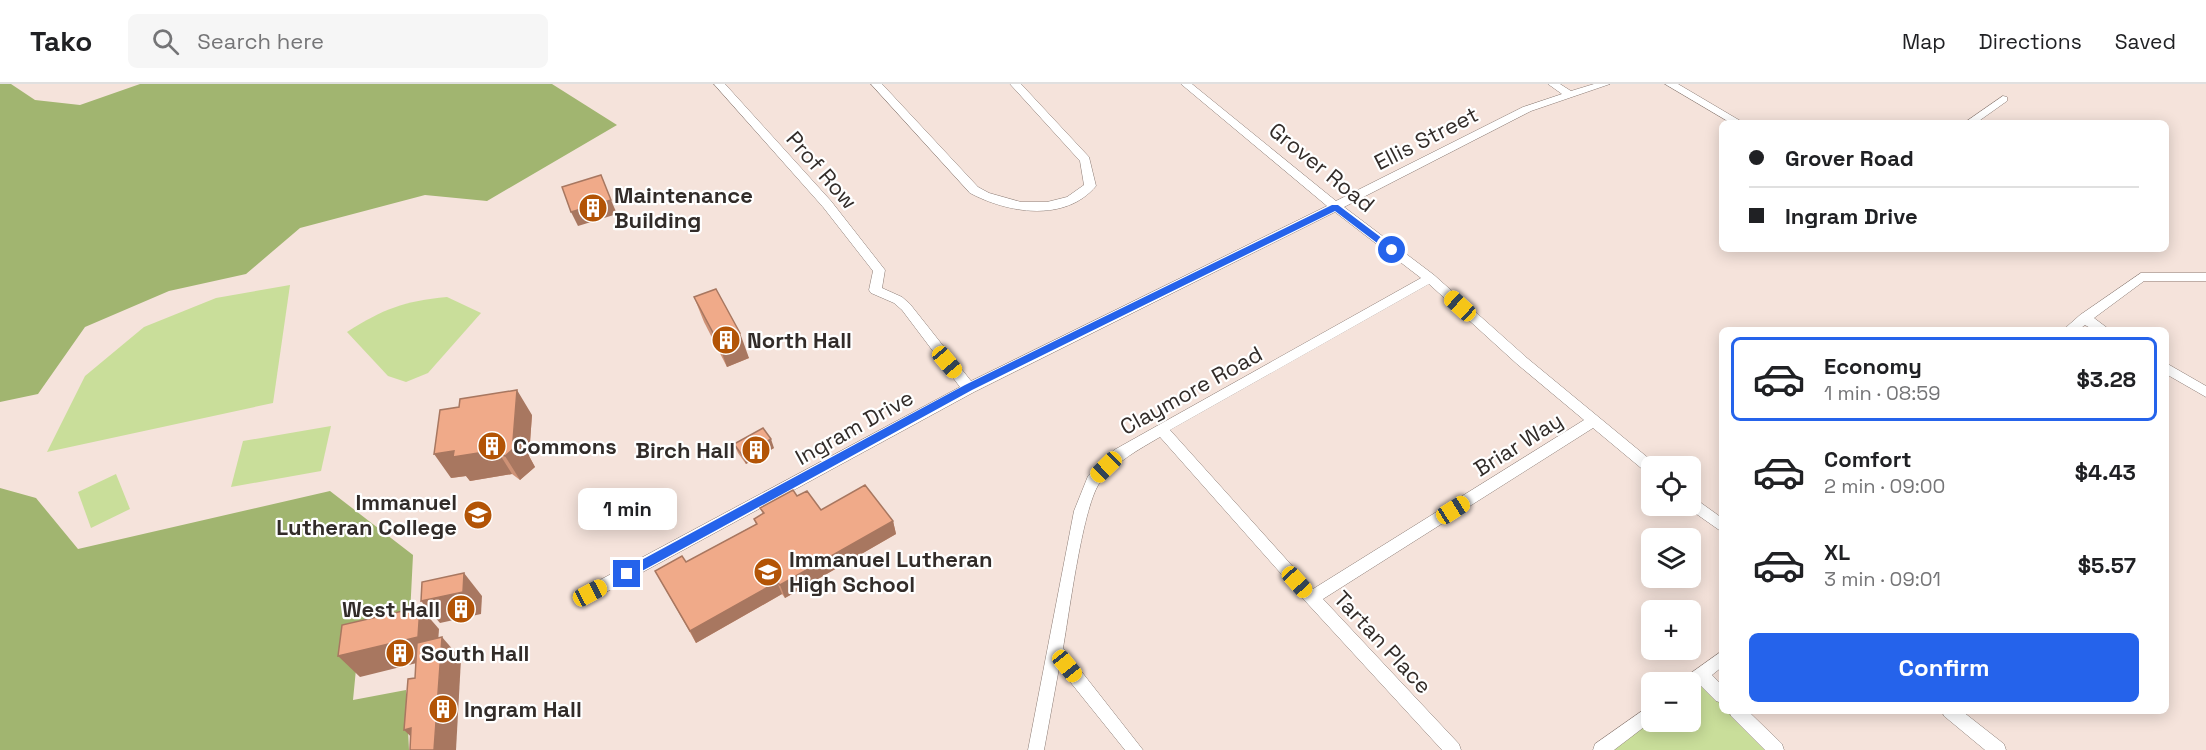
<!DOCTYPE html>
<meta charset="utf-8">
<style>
:root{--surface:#fff;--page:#f6f6f6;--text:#202124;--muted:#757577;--line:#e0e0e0;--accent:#2563eb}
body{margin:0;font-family:"Space Grotesk",sans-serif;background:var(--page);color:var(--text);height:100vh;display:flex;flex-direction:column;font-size:22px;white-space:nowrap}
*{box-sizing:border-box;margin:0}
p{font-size:20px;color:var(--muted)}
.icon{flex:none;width:33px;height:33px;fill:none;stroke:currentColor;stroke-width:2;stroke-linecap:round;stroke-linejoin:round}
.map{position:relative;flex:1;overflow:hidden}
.drawer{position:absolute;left:1719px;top:243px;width:450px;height:387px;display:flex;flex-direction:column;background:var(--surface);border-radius:9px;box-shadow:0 3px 15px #0003}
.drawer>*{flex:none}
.top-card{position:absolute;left:1719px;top:36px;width:450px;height:132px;border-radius:9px;box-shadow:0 3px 15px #0003;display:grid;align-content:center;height:132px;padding:0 30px;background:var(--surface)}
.buttons{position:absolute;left:1641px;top:372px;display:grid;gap:12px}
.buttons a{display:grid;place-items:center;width:60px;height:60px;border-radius:9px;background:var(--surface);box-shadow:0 3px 15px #0003;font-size:30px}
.end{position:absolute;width:27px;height:27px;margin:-14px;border:8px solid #2563eb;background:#fff;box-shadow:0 0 0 3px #fff}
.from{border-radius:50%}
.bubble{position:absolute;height:42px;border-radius:9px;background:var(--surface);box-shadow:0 3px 15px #0003;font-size:20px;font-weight:700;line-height:42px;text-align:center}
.car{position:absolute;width:18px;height:36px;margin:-18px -9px;border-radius:8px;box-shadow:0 0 4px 2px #0007;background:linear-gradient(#f5c518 24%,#345 0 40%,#f5c518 0 76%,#345 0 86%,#f5c518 0)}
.top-card b{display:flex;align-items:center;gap:21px;height:57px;font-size:22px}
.top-card b+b{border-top:2px solid var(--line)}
.top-card i{width:15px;height:15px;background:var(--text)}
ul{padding:10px 0 0;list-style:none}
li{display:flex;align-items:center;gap:18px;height:84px;margin:0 12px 9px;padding:0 18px;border:3px solid transparent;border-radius:9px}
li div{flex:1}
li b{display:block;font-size:22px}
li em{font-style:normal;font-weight:700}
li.on{border-color:var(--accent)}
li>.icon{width:54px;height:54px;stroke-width:1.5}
.button{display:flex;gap:12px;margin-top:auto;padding:12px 30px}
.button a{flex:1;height:69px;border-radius:9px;background:var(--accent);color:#fff;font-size:24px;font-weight:700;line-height:69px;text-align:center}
header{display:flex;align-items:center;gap:36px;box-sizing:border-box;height:84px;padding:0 30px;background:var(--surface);border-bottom:2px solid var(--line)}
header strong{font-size:28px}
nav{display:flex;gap:33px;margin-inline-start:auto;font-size:21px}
.search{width:420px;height:54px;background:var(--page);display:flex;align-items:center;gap:15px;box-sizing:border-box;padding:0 21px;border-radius:9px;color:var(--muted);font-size:22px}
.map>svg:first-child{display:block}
</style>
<header>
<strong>Tako</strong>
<div class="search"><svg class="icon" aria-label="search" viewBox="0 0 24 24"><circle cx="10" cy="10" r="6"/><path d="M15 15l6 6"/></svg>Search here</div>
<nav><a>Map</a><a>Directions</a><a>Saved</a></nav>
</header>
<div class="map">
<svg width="2206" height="666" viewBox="0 0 2206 666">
<rect width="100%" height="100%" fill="#f5e3db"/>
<g fill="#c9de9a">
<polygon points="290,201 273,319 47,368 85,292 144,243 216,214"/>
<path d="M447 213 481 229 428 289 406 298 388 292 347 248C383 225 404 217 447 213Z"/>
<polygon points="331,342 321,387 231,403 243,357"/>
<polygon points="116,390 130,425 91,444 78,408"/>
<polygon points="1701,591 1722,612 1722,627 1737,627 1776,666 1601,666 1651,627 1652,638 1690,638 1691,599"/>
</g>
<g fill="#a1b570">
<polygon points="0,0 11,0 35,16 80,21 140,0 552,0 617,41 487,117 425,111 300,144 246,190 169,207 85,243 38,310 0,318"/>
<polygon points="0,404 36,414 78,465 330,407 413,471 410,531 360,544 353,616 406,606 409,666 0,666"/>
</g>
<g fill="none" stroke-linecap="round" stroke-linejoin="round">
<g stroke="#8b7b74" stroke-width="1">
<g id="minor">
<path d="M714 0H725L831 117 885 186 882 204 902 213 910 220 971 297 1327 122 1181 0H1192L1336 117 1523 23 1562 10 1548 0H1560L1571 7 1594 0H1610L1531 27 1344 123 1434 191 1527 274 1658 382H1652V390L1647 389 1593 344 1323 515 1459 660 1461 666H1442L1307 519 1160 353C1138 366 1117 377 1101 397 1083 418 1069 531 1063 564L1143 666H1125L1059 584 1044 666H1028L1074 427 1088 392 1114 366 1421 194 1335 128 974 308 595 514 590 516 585 514 582 509 585 504 960 303 902 226 894 219 871 209 869 206 873 187 823 123ZM1429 200 1517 280 1584 336 1313 505 1170 346Z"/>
<path d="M871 0H882L978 103 989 109 1021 118H1047L1067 113 1084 101 1080 77 1010 0H1021L1089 73 1096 102C1065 139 1007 129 970 109Z"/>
<polygon points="1665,0 1678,0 1744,39 1731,39"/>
<polygon points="2003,12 2007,13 2007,17 1976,39 1964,39"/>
<polygon points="2141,189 2206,189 2206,197 2144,197 2094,234 2110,246 2094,246 2085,241 2078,246 2063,246 2080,231"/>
<polygon points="2166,279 2206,302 2206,313 2166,290"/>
<polygon points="1690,411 1722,434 1722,448 1685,422 1690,422"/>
<polygon points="1722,567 1722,583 1712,591 1722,601 1722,619 1716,617 1700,601 1690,606 1690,598 1682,598 1684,594"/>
<polygon points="1652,620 1652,637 1614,666 1593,666 1595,660"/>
<polygon points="1729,627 1748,627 1782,660 1784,666 1765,666 1731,632"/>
<polygon points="1942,627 1962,627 2004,660 2006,666 1985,666 1944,632"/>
</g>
</g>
<use href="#minor" fill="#fff" fill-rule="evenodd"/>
</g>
<g fill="#ce9276">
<polygon points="694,213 749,274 727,283 704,238"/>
<polygon points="532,331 529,372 535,383 520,396 512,390 470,397 466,392 451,394"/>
<polygon points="734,360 774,364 746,380 738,369"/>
<polygon points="797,412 821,426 893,437 896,450 785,514 782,510 696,559 655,487 686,478 756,440 754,435 763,430 760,424"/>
</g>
<g fill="#a87760">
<polygon points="611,116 617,130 578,142 571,128"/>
<polygon points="740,249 749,274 727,283 718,258"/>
<polygon points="517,306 532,331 529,372 535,383 520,396 505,372 513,357"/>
<polygon points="771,355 774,364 746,380 742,371"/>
<polygon points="497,366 512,390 470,397 466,392 451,394 434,370 454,367"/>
<polygon points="893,437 896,450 785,514 780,501"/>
<polygon points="464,489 482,512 481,530 440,539 421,517"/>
<polygon points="777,498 782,510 696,559 690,547"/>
<polygon points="420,523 439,545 437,574 360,593 338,572"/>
<polygon points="442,553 461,575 456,666 434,666"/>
<polygon points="411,644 425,666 404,646"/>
</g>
<g fill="#f0aa89" stroke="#a87760" stroke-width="1.5">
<polygon points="601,91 611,116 571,128 562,103"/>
<polygon points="716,205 740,249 718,258 694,213"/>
<polygon points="517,306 513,357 520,359 505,372 497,366 453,373 454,367 434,370 440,326 459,323 460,315"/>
<polygon points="763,344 771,355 742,371 734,360"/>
<polygon points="865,401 893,437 780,501 777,498 690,547 655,487 682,472 686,478 757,440 754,435 764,429 760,424 793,406 797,412 807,407 821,426"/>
<polygon points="464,489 463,508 421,517 422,498"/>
<polygon points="420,523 418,553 338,572 342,541"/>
<polygon points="442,553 434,666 410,666 411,644 404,646 408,595 415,594 417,559"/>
</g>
<polygon fill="#2563eb" points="1332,121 1338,121 1395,164 1395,168 1389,168 1335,127 972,306 631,493 623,493 623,486 965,301"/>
<defs>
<g id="building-disc" transform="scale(1.5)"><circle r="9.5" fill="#b35406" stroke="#fff"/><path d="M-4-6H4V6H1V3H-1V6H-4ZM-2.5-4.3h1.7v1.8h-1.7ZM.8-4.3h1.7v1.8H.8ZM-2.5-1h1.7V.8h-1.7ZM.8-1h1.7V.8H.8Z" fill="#fff"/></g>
<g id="university-disc" transform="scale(1.5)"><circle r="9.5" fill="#b35406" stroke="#fff"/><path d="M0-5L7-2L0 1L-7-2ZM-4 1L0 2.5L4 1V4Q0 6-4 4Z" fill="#fff"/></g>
<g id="school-disc" transform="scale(1.5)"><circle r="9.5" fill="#b35406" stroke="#fff"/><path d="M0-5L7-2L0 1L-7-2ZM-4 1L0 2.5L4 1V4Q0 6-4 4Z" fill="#fff"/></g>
</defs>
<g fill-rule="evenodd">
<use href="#building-disc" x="593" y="124"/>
<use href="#building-disc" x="726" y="256"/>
<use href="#building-disc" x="492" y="362"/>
<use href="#building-disc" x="756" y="366"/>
<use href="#university-disc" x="478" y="431"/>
<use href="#school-disc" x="768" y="488"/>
<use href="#building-disc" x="461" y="525"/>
<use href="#building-disc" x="400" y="569"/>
<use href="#building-disc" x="443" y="625"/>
</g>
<g text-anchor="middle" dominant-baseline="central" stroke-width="4.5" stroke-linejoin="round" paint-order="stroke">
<g font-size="22" fill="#322c29" stroke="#fff">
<text transform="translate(1426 54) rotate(-27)">Ellis Street</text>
<text transform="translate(1322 83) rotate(39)">Grover Road</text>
<text transform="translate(822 86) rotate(49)">Prof Row</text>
<text transform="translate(1191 306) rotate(-29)">Claymore Road</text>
<text transform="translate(854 343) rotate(-29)">Ingram Drive</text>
<text transform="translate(1518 360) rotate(-32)">Briar Way</text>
<text transform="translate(1383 558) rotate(47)">Tartan Place</text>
</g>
<g font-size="22" font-weight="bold" fill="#322c29" stroke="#fff" text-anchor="start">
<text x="614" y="111">Maintenance<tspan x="614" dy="25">Building</tspan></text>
<text x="747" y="256">North Hall</text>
<text x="513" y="362">Commons</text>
<text x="735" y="366" text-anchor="end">Birch Hall</text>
<text x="457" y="418" text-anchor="end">Immanuel<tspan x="457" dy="25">Lutheran College</tspan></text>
<text x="789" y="475">Immanuel Lutheran<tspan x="789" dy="25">High School</tspan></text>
<text x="440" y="525" text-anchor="end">West Hall</text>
<text x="421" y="569">South Hall</text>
<text x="464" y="625">Ingram Hall</text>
</g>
</g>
</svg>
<div class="buttons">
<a><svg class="icon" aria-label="locate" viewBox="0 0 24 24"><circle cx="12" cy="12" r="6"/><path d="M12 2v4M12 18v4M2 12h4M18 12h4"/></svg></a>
<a><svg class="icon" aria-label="layers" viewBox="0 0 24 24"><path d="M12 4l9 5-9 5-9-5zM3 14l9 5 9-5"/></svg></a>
<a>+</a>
<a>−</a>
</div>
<i class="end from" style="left:1392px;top:166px"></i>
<i class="end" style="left:627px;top:490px"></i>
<div class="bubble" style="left:578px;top:404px;width:99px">1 min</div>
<i class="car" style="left:1460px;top:222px;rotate:312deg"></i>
<i class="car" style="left:947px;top:278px;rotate:140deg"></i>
<i class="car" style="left:1106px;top:383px;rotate:226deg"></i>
<i class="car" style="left:1453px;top:426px;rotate:58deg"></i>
<i class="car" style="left:1297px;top:498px;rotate:138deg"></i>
<i class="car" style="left:590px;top:509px;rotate:62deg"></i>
<i class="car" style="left:1067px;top:582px;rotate:141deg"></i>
<div class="top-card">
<b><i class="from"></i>Grover Road</b>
<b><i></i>Ingram Drive</b>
</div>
<section class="drawer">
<ul>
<li class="on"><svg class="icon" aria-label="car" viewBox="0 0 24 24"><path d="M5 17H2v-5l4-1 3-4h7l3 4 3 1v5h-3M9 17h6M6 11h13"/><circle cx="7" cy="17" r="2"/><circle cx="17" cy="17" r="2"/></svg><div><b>Economy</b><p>1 min · 08:59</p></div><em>$3.28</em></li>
<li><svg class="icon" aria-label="car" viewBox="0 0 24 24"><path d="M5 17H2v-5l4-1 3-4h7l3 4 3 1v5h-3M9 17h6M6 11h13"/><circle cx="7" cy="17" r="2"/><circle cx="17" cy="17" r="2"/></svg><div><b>Comfort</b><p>2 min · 09:00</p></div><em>$4.43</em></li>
<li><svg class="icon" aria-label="car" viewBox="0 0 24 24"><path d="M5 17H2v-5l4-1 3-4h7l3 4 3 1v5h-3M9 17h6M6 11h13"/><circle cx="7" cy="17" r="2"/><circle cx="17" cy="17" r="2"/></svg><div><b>XL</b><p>3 min · 09:01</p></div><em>$5.57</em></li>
</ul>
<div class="button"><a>Confirm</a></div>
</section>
</div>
